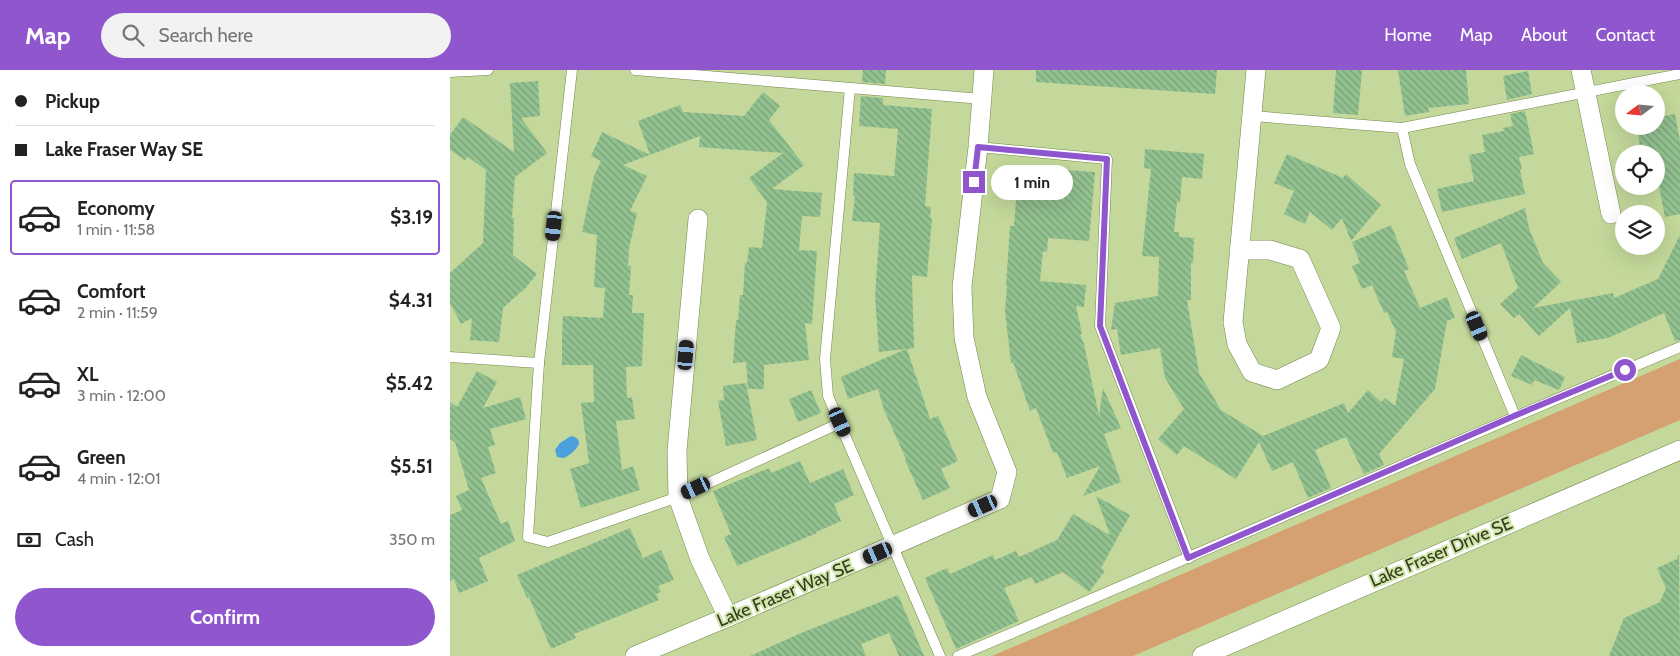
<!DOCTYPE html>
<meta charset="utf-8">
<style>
:root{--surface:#fff;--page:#f2f2f2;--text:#222;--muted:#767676;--line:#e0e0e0;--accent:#8f56cd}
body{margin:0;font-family:Cabin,sans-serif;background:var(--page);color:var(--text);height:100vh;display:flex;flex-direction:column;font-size:19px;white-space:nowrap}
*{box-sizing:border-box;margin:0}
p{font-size:16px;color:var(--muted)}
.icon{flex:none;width:28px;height:28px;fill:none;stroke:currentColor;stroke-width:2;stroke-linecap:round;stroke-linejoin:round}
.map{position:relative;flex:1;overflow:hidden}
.panel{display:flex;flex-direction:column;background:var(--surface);width:450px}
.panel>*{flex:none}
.hud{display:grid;align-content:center;height:110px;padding:0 15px;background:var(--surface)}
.needle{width:32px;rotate:254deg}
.buttons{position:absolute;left:1165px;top:15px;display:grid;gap:10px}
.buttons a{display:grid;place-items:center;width:50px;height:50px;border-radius:50%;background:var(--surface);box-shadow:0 5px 20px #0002;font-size:25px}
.end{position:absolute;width:22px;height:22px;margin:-11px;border:6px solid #8f56cd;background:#fff;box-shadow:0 0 0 2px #fff}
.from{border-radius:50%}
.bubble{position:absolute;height:35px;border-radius:18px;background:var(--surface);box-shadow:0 5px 20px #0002;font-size:16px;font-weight:700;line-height:35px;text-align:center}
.car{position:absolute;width:15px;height:30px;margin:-15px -8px;border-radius:6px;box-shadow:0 0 4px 1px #0007;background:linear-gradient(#222 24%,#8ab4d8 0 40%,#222 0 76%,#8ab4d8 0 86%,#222 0)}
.hud b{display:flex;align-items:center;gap:18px;height:48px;font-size:19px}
.hud b+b{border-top:1px solid var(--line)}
.hud i{width:12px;height:12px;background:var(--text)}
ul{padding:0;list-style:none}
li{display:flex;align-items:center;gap:15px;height:75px;margin:0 10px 8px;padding:0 5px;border:2px solid transparent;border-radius:5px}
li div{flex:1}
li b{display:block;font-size:19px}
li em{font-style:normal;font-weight:700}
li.on{border-color:var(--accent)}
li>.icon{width:45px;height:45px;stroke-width:1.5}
.pay{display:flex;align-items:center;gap:12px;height:55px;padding:0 15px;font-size:19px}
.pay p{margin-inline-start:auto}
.button{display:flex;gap:10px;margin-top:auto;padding:10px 15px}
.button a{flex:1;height:58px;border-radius:30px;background:var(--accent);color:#fff;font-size:20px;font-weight:700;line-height:58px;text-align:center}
header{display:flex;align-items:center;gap:30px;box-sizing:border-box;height:70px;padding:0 25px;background:var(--accent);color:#fff}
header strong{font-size:24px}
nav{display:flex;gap:28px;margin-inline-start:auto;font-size:18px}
.search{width:350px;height:45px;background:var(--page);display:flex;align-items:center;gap:12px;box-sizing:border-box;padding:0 18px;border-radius:28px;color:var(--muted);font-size:19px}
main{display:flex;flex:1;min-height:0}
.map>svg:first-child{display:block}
</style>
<header>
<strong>Map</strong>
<div class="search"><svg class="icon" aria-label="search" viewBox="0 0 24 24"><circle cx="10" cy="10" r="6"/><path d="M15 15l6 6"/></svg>Search here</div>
<nav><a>Home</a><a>Map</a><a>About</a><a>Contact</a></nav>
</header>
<main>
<section class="panel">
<div class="hud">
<b><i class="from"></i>Pickup</b>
<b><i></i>Lake Fraser Way SE</b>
</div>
<ul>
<li class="on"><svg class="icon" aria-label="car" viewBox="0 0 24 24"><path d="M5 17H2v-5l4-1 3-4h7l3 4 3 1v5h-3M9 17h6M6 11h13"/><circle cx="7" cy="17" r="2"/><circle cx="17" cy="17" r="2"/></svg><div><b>Economy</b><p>1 min · 11:58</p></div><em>$3.19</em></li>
<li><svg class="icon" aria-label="car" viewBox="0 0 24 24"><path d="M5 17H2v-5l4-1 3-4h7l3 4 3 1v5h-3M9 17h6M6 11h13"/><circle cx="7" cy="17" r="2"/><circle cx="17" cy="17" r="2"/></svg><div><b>Comfort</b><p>2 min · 11:59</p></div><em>$4.31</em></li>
<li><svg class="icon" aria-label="car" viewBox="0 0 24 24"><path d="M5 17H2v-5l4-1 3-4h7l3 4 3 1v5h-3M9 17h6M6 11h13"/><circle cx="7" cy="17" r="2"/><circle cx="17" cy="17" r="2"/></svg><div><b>XL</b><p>3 min · 12:00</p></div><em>$5.42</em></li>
<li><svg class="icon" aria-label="car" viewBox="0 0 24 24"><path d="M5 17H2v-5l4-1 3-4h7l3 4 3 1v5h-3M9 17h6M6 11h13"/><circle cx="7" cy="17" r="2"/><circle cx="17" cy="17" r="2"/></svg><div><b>Green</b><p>4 min · 12:01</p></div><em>$5.51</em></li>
</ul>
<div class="pay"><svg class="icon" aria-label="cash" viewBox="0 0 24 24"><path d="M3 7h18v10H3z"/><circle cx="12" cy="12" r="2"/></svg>Cash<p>350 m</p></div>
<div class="button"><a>Confirm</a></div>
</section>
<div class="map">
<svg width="1230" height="586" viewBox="0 0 1230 586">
<defs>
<pattern id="building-back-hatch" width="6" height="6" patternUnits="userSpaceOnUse" patternTransform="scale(1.25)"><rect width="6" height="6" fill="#93c291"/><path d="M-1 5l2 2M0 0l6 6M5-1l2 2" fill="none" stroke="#799f76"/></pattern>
</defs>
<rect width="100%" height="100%" fill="#c3d89a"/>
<polygon fill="#d5a172" points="1230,289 1230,350 683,586 542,586"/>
<path fill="#4ca0de" d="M121 366C139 370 122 384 114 388L107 387 105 380 110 373Z"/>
<g fill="url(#building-back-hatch)">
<polygon points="413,0 436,0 435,14 412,12"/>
<polygon points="586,0 767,0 765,24 586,12"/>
<polygon points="886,0 912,0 908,45 883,43"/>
<polygon points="948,0 1016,0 1019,34 978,38 979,42 955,46"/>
<polygon points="1078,1 1082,24 1057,30 1053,6"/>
<polygon points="88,11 90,46 71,48 97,83 65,107 62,148 64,148 63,185 87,204 73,221 72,221 53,238 49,272 20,270 22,248 11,254 0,233 0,203 33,173 36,100 18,87 15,90 0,80 0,65 13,47 64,82 60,13"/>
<polygon points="313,22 330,36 319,50 354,95 322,119 372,123 370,147 352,146 349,180 367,181 362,254 355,253 359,290 314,295 314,319 298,319 296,292 283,293 286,250 288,250 290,225 293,225 295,193 297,193 299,177 312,178 317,132 299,108 333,83 249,77 250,66 173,95 197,106 180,141 187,143 179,179 178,196 181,196 179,225 183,225 182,243 194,243 192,296 176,297 177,328 182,327 185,349 166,351 172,400 183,396 190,420 131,438 120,399 139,393 131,333 144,332 143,295 112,295 112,269 113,246 153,248 155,218 144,217 147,165 132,162 144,106 151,91 141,86 152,62 200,85 188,51 230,35 233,42 294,46"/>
<polygon points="411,26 433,28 433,35 482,39 475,136 481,137 480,148 482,148 477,207 462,205 464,278 457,279 480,349 488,346 508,391 491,399 500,418 473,430 455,390 456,389 434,340 428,319 398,329 391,307 456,279 429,282 425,226 430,153 402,151 405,126 403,126 404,103 444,106 448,59 409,56"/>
<polygon points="1075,41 1084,84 1069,87 1072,99 1070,100 1075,124 992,142 987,119 1024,111 1019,85 1035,82 1032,65 1054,61 1053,58 1063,56 1060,44"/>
<polygon points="1225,44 1230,71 1230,144 1215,147 1206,101 1206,84 1195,84 1193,74 1190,75 1186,56 1206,56 1206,48"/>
<polygon points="695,79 754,84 752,109 732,107 730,132 727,132 724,162 729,162 729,167 744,168 743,193 741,193 741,230 737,230 749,303 771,340 813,366 894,333 898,343 918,320 931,332 935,328 945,336 954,289 942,287 946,262 937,242 934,243 922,215 912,219 902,196 910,193 902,172 941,155 959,199 954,201 970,238 997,227 1005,248 997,251 985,319 929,384 934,395 914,404 896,367 865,380 881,418 858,428 843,392 822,401 809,372 786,409 734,376 727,385 708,369 734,339 715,308 710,278 671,285 667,259 661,260 665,233 708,226 709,187 692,186 701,99 694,98"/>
<polygon points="837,84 893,108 896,104 931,135 901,171 892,148 882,160 860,142 855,154 834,144 844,121 824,113"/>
<polygon points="566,97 645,102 639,171 598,168 597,182 593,181 590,211 636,215 634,237 626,236 632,264 630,265 634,274 649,346 653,318 671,358 654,364 671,412 633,426 650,396 617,408 607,382 603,383 586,338 580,341 563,292 561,293 555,241 557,216 556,216 560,156 564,156 567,117 565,116"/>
<polygon points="1075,138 1079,158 1093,193 1111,212 1083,238 1163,223 1164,228 1208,209 1230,165 1230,270 1225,271 1214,243 1158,268 1127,273 1120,238 1089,266 1069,244 1064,248 1050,234 1068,218 1051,173 1012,189 1004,168"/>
<polygon points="1071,285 1115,307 1109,320 1084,310 1082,315 1061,306"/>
<polygon points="27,301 47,312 33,338 70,327 76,349 40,359 45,375 38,377 46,403 31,408 51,454 58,451 65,471 29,488 38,511 9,523 4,509 0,511 0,445 12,440 6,426 19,420 5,372 0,369 0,332 7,337"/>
<polygon points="296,313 307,370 276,376 268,331 274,330 273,316"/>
<polygon points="361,320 371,343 348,352 339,329"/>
<polygon points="350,391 360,413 393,399 404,425 384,434 391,451 366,462 367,463 287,496 274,467 281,464 263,421 319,398 321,403"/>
<polygon points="646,426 680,445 651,498 655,501 639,522 613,502 585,514 582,507 554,518 569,551 506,579 475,508 497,498 500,504 543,485 545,490 566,481 569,487 607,470 623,444 660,465"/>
<polygon points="180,458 193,488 211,480 224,510 208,516 211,522 206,524 209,530 124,564 126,568 101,579 79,527 77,528 67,505"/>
<polygon points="1229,484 1230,586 1159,586 1174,548 1210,532 1216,518 1207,498 1227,489"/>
<polygon points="448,525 474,586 449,586 439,563 411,574 416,586 300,586 351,563"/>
</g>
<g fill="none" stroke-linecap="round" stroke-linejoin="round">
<g stroke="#74864c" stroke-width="11">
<g id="lane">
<polyline points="122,0 89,293 78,467 98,472 228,427 390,353"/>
<polyline points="185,0 532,29"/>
<polyline points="0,2 38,0"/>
<polyline points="400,18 375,289 378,326 490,586"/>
<polyline points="802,46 952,58 1230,4"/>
<polyline points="952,58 960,94 1065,346"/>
<polyline points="528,77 657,89 650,256 739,488"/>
<polyline points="0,287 89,293"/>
<path d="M508 586C749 484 988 378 1230 277"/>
</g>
</g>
<g stroke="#74864c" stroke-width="20">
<g id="street">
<polyline points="1131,0 1161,144"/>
<polyline points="248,149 227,381 228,427 250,489 278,547"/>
<polyline points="789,180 820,180 850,189 881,258 869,290 827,310 802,302 787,274 783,252 806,0"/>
<polyline points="185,586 278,547 550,429 557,402 527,327 514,268 512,217 528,77 534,0"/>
<polyline points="752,586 1230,380"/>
</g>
</g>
<use href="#lane" stroke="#fff" stroke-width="10"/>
<use href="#street" stroke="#fff" stroke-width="19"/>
</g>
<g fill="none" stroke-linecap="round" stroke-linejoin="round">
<polyline stroke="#8f56cd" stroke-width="6" points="524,112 528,77 657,89 650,256 738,488 1064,346 1175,300"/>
</g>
<g text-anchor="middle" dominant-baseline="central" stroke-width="4" stroke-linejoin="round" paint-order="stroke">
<g font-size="18" fill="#333b22" stroke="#d0e5a7">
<text transform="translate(991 482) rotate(-23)">Lake Fraser Drive SE</text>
<text transform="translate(335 523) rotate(-23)">Lake Fraser Way SE</text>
</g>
</g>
</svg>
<div class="buttons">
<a><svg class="needle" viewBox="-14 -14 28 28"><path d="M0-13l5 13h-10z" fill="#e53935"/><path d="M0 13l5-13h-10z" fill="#767676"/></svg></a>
<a><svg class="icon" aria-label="locate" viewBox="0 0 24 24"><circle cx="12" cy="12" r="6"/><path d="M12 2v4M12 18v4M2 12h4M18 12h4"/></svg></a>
<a><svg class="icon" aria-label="layers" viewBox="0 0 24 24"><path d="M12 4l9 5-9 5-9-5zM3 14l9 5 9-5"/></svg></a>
</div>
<i class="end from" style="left:1175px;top:300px"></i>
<i class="end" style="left:524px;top:112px"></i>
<div class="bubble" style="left:541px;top:95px;width:82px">1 min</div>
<i class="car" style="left:104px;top:156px;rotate:186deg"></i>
<i class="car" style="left:1027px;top:256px;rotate:157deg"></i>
<i class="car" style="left:236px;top:285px;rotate:5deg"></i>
<i class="car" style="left:390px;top:352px;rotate:156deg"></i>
<i class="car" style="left:246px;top:418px;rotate:245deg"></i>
<i class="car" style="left:533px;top:436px;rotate:246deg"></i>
<i class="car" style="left:428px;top:483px;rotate:247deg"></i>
</div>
</main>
